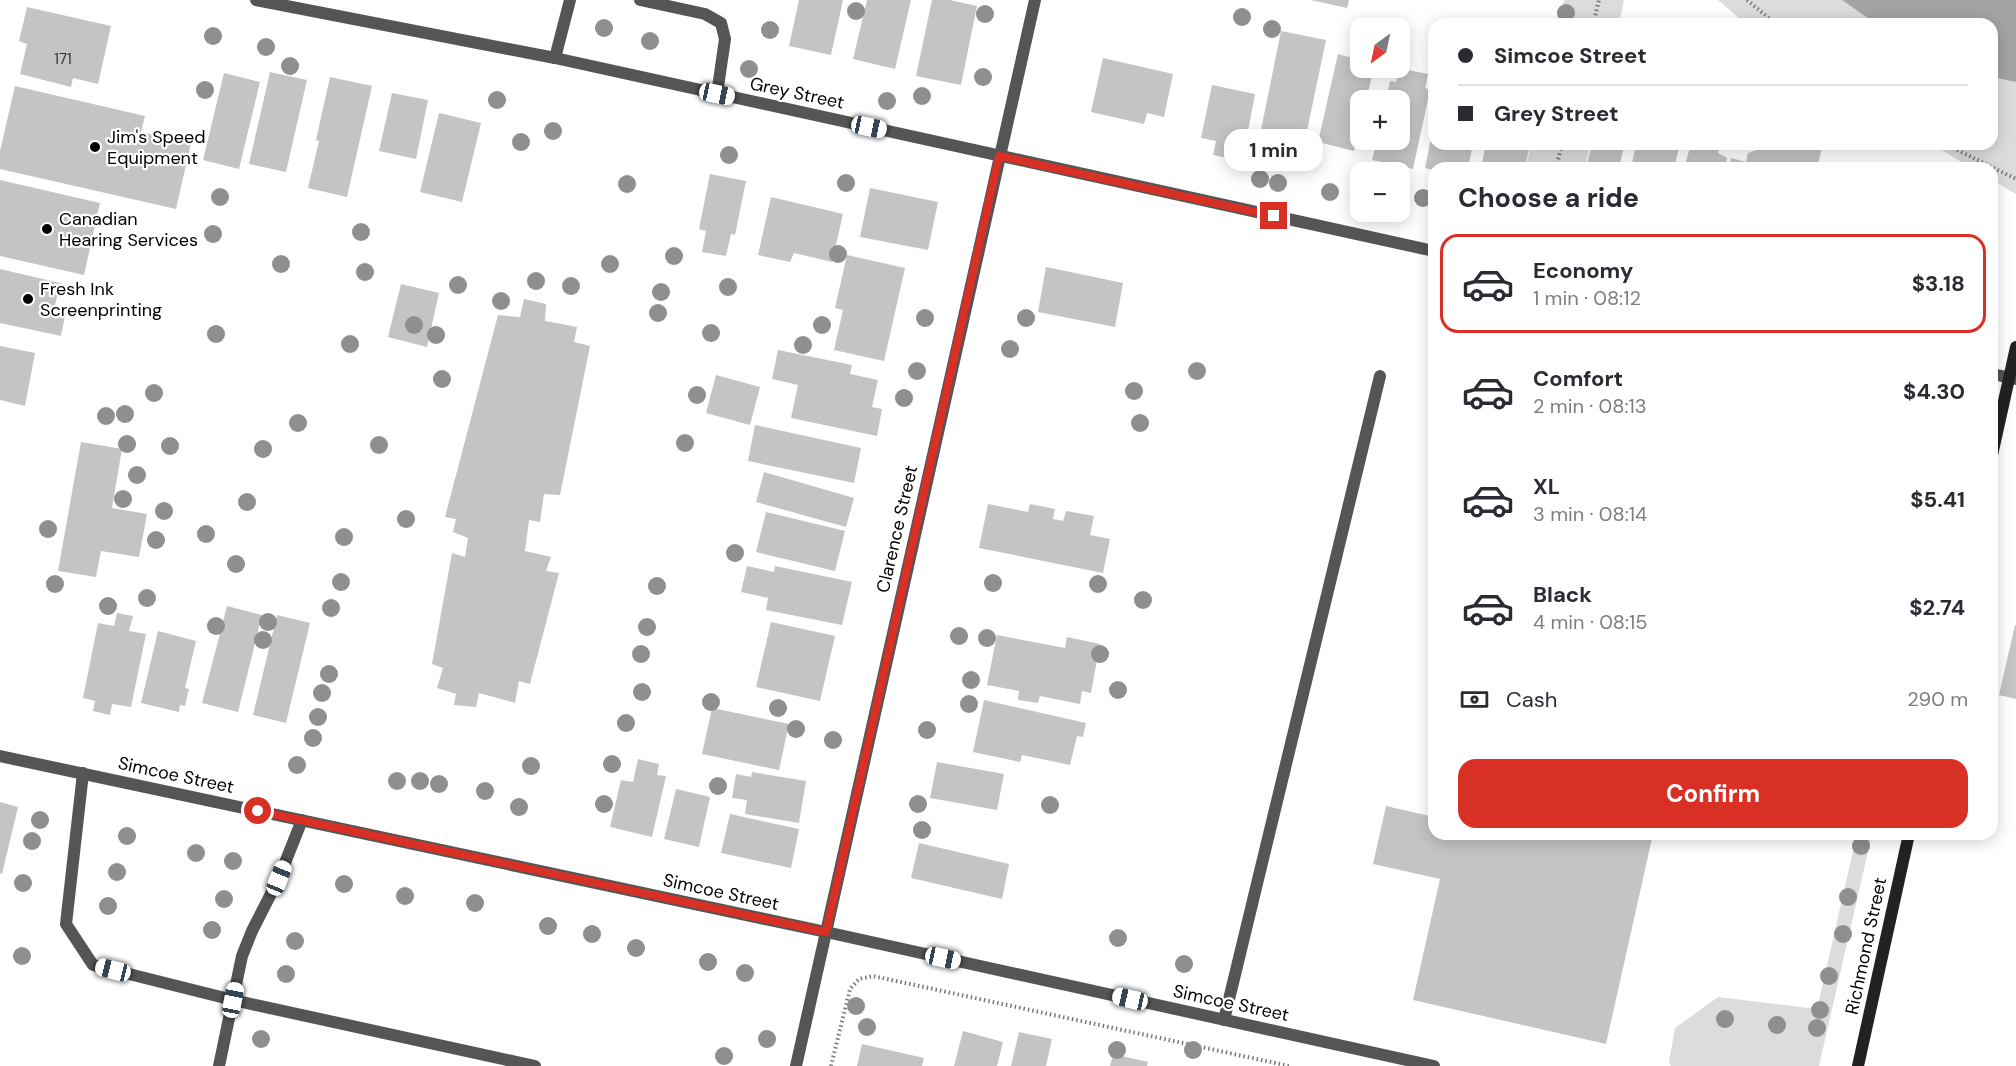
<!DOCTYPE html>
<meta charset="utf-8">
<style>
:root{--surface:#fff;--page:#f2f2f3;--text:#2b2b33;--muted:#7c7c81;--line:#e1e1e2;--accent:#d93025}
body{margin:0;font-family:"DM Sans",sans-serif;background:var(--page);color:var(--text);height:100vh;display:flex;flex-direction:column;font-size:22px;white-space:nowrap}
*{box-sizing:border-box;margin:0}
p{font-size:20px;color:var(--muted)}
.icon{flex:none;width:33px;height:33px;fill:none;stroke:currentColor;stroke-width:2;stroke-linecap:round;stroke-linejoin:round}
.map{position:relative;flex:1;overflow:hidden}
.drawer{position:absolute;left:1428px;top:162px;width:570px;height:678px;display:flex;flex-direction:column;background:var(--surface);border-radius:18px;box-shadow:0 3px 15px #0003}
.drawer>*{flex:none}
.top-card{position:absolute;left:1428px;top:18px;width:570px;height:132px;border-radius:18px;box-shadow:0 3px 15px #0003;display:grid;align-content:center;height:132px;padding:0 30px;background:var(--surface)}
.needle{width:39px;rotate:213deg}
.controls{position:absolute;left:1350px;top:18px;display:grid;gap:12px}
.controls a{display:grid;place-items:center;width:60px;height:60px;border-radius:12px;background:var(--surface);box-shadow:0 3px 15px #0003;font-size:30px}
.end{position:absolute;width:27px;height:27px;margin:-14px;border:8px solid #d93025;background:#fff;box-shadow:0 0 0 3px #fff}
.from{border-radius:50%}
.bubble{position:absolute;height:42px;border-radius:18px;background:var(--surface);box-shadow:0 3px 15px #0003;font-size:20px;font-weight:700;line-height:42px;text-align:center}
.car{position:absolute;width:18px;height:36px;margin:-18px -9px;border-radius:8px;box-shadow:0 0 4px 2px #0007;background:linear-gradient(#fff 24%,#345 0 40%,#fff 0 76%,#345 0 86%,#fff 0)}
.top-card b{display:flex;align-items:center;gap:21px;height:57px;font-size:22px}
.top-card b+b{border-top:2px solid var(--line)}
.top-card i{width:15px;height:15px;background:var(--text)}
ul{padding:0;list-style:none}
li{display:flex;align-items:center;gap:18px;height:99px;margin:0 12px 9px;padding:0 18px;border:3px solid transparent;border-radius:18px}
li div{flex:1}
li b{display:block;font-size:22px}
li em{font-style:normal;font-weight:700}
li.active{border-color:var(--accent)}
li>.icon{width:54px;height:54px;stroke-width:1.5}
h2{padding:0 30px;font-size:27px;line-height:72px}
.pay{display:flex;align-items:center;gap:15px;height:66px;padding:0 30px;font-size:22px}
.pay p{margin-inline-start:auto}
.primary-button{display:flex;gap:12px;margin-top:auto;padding:12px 30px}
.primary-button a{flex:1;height:69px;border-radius:18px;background:var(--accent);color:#fff;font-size:24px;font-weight:700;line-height:69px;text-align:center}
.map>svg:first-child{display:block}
</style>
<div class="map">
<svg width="2016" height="1066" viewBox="0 0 2016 1066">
<rect width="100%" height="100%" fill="#fff"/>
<g fill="#dcdcdc">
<polygon points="1564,0 1624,0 1619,24 1559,24"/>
<polygon points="1718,0 1842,0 1876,24 1746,24"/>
<polygon points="1992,77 2016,82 2016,194 1992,180 1992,168 1971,168 1932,144 1992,144"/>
<polygon points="1531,144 1590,144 1585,168 1526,168"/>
<polygon points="1857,834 1872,834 1819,1066 1671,1066 1669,1062 1675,1028 1718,997 1817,1009"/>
</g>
<polygon fill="#a3a3a3" points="1842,0 2016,0 2016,82 1992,77 1992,24 1876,24"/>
<g fill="#c4c4c4">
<polygon points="799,0 843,0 831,55 789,46"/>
<polygon points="867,0 911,0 895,69 853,59"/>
<polygon points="932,0 950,0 977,6 961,85 916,76"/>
<polygon points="1311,0 1349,0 1347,8"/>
<polygon points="27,7 111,26 98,84 73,78 71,87 20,74 27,44 19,41"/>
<polygon points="1281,31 1326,40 1303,150 1267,143 1269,132 1261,130"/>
<polygon points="1338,54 1360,60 1360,68 1374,68 1366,100 1360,100 1360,125 1354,151 1318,142"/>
<polygon points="1103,58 1173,74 1164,117 1147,113 1144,124 1091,112"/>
<polygon points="1399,68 1428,74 1425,88 1430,90 1413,169 1372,160 1377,140 1400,140 1400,100 1386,100 1390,81 1396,82"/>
<polygon points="270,72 307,80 286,172 249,164"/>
<polygon points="224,73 260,82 239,169 203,160"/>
<polygon points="330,77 372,86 347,197 308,188 319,141 316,140"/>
<polygon points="1212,85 1255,94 1245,147 1240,146 1237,160 1213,155 1216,141 1201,138"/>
<polygon points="15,86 145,116 141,132 191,143 176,209 0,169 0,151"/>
<polygon points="392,93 428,100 416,159 379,151"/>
<polygon points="439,113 481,123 462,202 420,192"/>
<polygon points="1433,128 1434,144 1473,144 1468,168 1434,168 1434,170 1425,168"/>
<polygon points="1486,144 1530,144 1525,168 1481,168"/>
<polygon points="1592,144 1624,146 1619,168 1586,168"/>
<polygon points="1636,144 1680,144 1674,168 1631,168"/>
<polygon points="1691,144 1721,144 1718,153 1727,158 1725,168 1684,168"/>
<polygon points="1786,144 1823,144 1817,168 1729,168 1731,158 1746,162 1748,153 1769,146 1784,150"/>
<polygon points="710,174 746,181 735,235 731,234 726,256 702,252 706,231 699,229"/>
<polygon points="0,180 100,203 84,275 0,256"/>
<polygon points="870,188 938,202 928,250 860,237"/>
<polygon points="771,197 843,214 832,262 794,253 790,262 758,255"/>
<polygon points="847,255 905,268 884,361 834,350 843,310 835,308"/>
<polygon points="1046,267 1123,283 1115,327 1038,312"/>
<polygon points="0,269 60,283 53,314 65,316 61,336 0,323"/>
<polygon points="401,284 439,293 427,347 388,337"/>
<polygon points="524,299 546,304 545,321 577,327 574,342 590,346 560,495 544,494 540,522 529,520 525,551 551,557 546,571 559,573 530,684 519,681 515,703 479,693 476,707 454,705 456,694 437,688 443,668 432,664 452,553 465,557 468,538 453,532 456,519 445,517 498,315 520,317"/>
<polygon points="0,346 35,353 25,406 0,400"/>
<polygon points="778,350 852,365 850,374 878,380 872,407 882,409 877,436 791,418 798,385 772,379"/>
<polygon points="716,375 760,387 750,425 706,413"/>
<polygon points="755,425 861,448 854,483 748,461"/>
<polygon points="81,442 122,449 112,508 147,514 139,557 101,551 96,577 58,571"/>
<polygon points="1433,447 1434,447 1434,469 1429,467"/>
<polygon points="764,472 854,498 846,527 756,502"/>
<polygon points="988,504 1028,512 1030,504 1055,509 1053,519 1063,521 1066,511 1094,516 1090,535 1110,539 1103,573 979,548"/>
<polygon points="766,512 845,531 835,571 756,552"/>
<polygon points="747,566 774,572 775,566 852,582 842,625 766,610 768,598 741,592"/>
<polygon points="227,606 262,615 238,712 202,703"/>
<polygon points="117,613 133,616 129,631 146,634 131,707 112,704 110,715 93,711 95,701 83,698 98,623 114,626"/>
<polygon points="277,615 310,623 286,723 253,715"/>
<polygon points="771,622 835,636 820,701 756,687"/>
<polygon points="2015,625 2016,625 2016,699 1999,695"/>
<polygon points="158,631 196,641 185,688 189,689 185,706 180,705 179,712 141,703"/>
<polygon points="997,635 1065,648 1067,637 1100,644 1091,693 1082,691 1080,704 1040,696 1038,703 1018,700 1019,691 987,685"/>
<polygon points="984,700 1086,723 1083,737 1077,736 1070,765 1022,755 1020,762 973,752"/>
<polygon points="712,708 789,724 779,770 702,754"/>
<polygon points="638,759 659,764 657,775 666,776 652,837 610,827 621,780 633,782"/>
<polygon points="937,762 1004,774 997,810 930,798"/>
<polygon points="752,772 806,781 799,823 745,814 747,800 732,798 736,774 751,777"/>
<polygon points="676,789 710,797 699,847 664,839"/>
<polygon points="0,802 18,807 2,874 0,873"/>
<polygon points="1386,806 1434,817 1434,834 1653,834 1606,1044 1413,1000 1440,879 1373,864"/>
<polygon points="730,814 799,829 791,868 721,853"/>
<polygon points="919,843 1009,864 1002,899 911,878"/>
<polygon points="963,1031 1003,1042 997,1066 954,1066"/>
<polygon points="1019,1032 1052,1039 1046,1066 1011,1066"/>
<polygon points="862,1044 924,1058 922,1066 857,1066"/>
<polygon points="1113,1054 1148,1062 1147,1066 1110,1066"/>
</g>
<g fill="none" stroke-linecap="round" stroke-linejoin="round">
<g stroke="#777" stroke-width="4" stroke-dasharray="1.5 3" stroke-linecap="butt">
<polyline points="1747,0 1776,24"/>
<polyline points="1593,24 1599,0"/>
<polyline points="1945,144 2016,179"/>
<polyline points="1556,168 1562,144"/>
<polyline points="831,1066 850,989 859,979 873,976 1289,1066"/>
</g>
<g stroke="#555" stroke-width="12">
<polyline points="640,0 705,14 721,23 725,39 717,94"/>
<polyline points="555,58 570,0"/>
<polyline points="83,773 66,924 93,965 233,1000 535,1066"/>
<polyline points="1224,1020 1380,376"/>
</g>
<g stroke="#555" stroke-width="12">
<polyline points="256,0 555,58 1434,251"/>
<polyline points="1992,374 2016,379"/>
<polyline points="0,756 826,932 1434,1066"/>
<polyline points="219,1066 242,956 252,931 279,878 302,820"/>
<polyline points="796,1066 1035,0"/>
</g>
<g stroke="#222" stroke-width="12">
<polyline points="1992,455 2016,347"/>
<polyline points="1858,1066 1909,834"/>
</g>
</g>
<g fill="#8f8f8f">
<circle cx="856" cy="11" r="9"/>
<circle cx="1566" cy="13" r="9"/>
<circle cx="985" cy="14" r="9"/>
<circle cx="1242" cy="17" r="9"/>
<circle cx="604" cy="28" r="9"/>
<circle cx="1272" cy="29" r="9"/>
<circle cx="770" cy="30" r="9"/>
<circle cx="213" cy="36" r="9"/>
<circle cx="650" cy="41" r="9"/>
<circle cx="266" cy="47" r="9"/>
<circle cx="290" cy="66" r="9"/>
<circle cx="749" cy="69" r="9"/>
<circle cx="983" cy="77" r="9"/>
<circle cx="205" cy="90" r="9"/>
<circle cx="922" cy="96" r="9"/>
<circle cx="497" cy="100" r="9"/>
<circle cx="887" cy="101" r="9"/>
<circle cx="553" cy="131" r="9"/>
<circle cx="521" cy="142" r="9"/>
<circle cx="1270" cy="149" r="9"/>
<circle cx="729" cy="155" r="9"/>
<circle cx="1260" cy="179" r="9"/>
<circle cx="846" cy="183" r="9"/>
<circle cx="1278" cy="183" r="9"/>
<circle cx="627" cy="184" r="9"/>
<circle cx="1330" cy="192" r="9"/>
<circle cx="220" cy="197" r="9"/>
<circle cx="1423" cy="198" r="9"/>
<circle cx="361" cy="232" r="9"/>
<circle cx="213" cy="234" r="9"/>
<circle cx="838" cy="254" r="9"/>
<circle cx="674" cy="256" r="9"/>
<circle cx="281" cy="264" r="9"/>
<circle cx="610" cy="264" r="9"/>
<circle cx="365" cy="272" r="9"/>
<circle cx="536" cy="281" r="9"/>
<circle cx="458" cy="285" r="9"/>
<circle cx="571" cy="286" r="9"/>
<circle cx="728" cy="287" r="9"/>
<circle cx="661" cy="292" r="9"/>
<circle cx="501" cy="301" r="9"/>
<circle cx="658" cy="313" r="9"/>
<circle cx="925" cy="318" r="9"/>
<circle cx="1026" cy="318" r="9"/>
<circle cx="414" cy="325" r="9"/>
<circle cx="822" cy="325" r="9"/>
<circle cx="711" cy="333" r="9"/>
<circle cx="216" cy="334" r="9"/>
<circle cx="436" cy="335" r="9"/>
<circle cx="350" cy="344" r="9"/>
<circle cx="803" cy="345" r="9"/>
<circle cx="1010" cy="349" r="9"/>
<circle cx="917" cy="371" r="9"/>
<circle cx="1197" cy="371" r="9"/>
<circle cx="442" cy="379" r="9"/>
<circle cx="1134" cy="391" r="9"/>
<circle cx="154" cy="393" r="9"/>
<circle cx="697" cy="395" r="9"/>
<circle cx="904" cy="398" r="9"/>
<circle cx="125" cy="414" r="9"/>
<circle cx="106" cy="416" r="9"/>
<circle cx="298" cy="423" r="9"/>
<circle cx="1140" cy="423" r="9"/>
<circle cx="685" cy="443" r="9"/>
<circle cx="127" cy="444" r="9"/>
<circle cx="379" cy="445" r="9"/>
<circle cx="170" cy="446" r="9"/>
<circle cx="263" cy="449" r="9"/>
<circle cx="137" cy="475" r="9"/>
<circle cx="123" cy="499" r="9"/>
<circle cx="247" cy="502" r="9"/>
<circle cx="164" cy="511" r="9"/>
<circle cx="406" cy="519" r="9"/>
<circle cx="48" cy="529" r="9"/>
<circle cx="206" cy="534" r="9"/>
<circle cx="344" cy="537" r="9"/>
<circle cx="156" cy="540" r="9"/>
<circle cx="735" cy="553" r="9"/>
<circle cx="236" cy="564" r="9"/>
<circle cx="341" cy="582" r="9"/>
<circle cx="993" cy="583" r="9"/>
<circle cx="55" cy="584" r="9"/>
<circle cx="1098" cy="584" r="9"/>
<circle cx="657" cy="586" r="9"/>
<circle cx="147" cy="598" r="9"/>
<circle cx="1143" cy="600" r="9"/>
<circle cx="108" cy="606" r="9"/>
<circle cx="331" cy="608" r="9"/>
<circle cx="268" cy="622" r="9"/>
<circle cx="216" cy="626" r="9"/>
<circle cx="647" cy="627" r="9"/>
<circle cx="959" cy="636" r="9"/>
<circle cx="987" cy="638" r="9"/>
<circle cx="263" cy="640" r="9"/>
<circle cx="641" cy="654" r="9"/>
<circle cx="1100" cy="654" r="9"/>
<circle cx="329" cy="674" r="9"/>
<circle cx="971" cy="680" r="9"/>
<circle cx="1118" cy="690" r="9"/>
<circle cx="642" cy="692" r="9"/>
<circle cx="322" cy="693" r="9"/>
<circle cx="711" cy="702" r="9"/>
<circle cx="969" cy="704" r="9"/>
<circle cx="778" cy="708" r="9"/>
<circle cx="318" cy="717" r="9"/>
<circle cx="626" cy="723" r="9"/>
<circle cx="796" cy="729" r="9"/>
<circle cx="927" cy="730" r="9"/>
<circle cx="313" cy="738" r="9"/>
<circle cx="833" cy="740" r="9"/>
<circle cx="612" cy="764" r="9"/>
<circle cx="297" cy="765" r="9"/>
<circle cx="531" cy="766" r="9"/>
<circle cx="397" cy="781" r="9"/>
<circle cx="420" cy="781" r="9"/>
<circle cx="439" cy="784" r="9"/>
<circle cx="718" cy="786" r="9"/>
<circle cx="485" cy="791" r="9"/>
<circle cx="604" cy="804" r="9"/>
<circle cx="918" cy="804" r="9"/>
<circle cx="1050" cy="805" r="9"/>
<circle cx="519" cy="807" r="9"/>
<circle cx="40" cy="820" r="9"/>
<circle cx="922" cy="830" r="9"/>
<circle cx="127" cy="836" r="9"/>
<circle cx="32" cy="841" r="9"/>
<circle cx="1861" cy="846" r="9"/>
<circle cx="196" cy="853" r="9"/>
<circle cx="233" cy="861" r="9"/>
<circle cx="117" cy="872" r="9"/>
<circle cx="23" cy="883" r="9"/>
<circle cx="344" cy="884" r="9"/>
<circle cx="405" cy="896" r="9"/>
<circle cx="1848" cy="897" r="9"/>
<circle cx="224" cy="899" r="9"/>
<circle cx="475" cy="903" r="9"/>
<circle cx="108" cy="906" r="9"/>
<circle cx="548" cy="926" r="9"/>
<circle cx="212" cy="930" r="9"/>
<circle cx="592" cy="934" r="9"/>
<circle cx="1843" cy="934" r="9"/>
<circle cx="1118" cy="938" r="9"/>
<circle cx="295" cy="941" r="9"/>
<circle cx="636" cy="948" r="9"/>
<circle cx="22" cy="956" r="9"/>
<circle cx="708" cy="962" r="9"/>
<circle cx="1184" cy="964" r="9"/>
<circle cx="745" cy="973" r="9"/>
<circle cx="286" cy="974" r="9"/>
<circle cx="1829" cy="976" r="9"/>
<circle cx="856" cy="1006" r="9"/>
<circle cx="1820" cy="1010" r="9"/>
<circle cx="1725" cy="1019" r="9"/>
<circle cx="1777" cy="1025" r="9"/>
<circle cx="867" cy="1027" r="9"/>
<circle cx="1817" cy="1028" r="9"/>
<circle cx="261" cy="1039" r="9"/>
<circle cx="767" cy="1039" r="9"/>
<circle cx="1117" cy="1050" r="9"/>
<circle cx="1193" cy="1050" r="9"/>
<circle cx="724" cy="1056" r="9"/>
</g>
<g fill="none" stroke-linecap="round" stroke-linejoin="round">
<polyline stroke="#d93025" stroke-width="8" points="258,811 826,932 999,156 1274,216"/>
</g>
<g fill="#000" stroke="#fff" stroke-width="2">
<circle cx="95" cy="147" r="6"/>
<circle cx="47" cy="229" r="6"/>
<circle cx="28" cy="299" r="6"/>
</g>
<g text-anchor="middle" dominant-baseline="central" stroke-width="4.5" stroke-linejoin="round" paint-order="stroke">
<g font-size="15" fill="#313131">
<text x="63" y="59">171</text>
</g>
<g font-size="18" fill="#000" stroke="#fff">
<text transform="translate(797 93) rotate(12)">Grey Street</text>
<text transform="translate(897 529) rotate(-77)">Clarence Street</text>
<text transform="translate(176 775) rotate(12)">Simcoe Street</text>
<text transform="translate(721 892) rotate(12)">Simcoe Street</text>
<text transform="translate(1866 946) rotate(-78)">Richmond Street</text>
<text transform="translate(1231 1003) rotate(12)">Simcoe Street</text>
</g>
<g font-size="18" fill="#000" stroke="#fff" text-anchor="start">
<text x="107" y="137">Jim's Speed<tspan x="107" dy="21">Equipment</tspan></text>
<text x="59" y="219">Canadian<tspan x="59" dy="21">Hearing Services</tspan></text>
<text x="40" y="289">Fresh Ink<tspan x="40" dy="21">Screenprinting</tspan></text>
</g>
</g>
</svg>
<div class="controls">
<a><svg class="needle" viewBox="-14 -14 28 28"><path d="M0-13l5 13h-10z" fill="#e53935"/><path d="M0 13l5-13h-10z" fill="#7c7c81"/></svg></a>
<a>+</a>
<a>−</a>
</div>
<i class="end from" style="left:258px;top:811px"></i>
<i class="end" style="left:1274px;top:216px"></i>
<div class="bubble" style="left:1224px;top:129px;width:99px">1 min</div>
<i class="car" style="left:717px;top:94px;rotate:102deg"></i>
<i class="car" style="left:869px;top:127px;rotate:102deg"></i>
<i class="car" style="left:279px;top:878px;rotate:22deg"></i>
<i class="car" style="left:943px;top:958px;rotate:102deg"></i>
<i class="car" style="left:113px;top:970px;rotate:284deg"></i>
<i class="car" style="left:1130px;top:999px;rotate:283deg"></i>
<i class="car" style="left:233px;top:1000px;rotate:11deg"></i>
<div class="top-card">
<b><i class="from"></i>Simcoe Street</b>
<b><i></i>Grey Street</b>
</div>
<section class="drawer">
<h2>Choose a ride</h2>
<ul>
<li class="active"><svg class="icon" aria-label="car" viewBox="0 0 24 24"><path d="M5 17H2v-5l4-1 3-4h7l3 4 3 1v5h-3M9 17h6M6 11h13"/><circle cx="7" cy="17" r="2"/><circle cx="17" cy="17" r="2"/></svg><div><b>Economy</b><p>1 min · 08:12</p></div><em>$3.18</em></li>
<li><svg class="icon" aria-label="car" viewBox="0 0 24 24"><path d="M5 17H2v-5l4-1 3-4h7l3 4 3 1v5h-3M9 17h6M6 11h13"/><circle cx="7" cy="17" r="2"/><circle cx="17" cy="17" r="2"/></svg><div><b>Comfort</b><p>2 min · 08:13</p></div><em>$4.30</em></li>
<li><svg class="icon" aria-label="car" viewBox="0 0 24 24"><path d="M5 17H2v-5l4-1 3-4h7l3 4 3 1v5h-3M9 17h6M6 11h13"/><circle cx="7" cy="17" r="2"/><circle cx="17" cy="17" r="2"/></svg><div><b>XL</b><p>3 min · 08:14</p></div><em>$5.41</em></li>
<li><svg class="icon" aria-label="car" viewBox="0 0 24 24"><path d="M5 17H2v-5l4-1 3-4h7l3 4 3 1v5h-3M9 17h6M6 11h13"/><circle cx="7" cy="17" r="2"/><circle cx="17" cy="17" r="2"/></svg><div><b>Black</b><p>4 min · 08:15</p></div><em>$2.74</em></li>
</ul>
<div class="pay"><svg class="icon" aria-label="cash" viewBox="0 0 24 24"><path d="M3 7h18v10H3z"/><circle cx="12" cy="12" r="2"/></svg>Cash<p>290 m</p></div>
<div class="primary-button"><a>Confirm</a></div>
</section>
</div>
